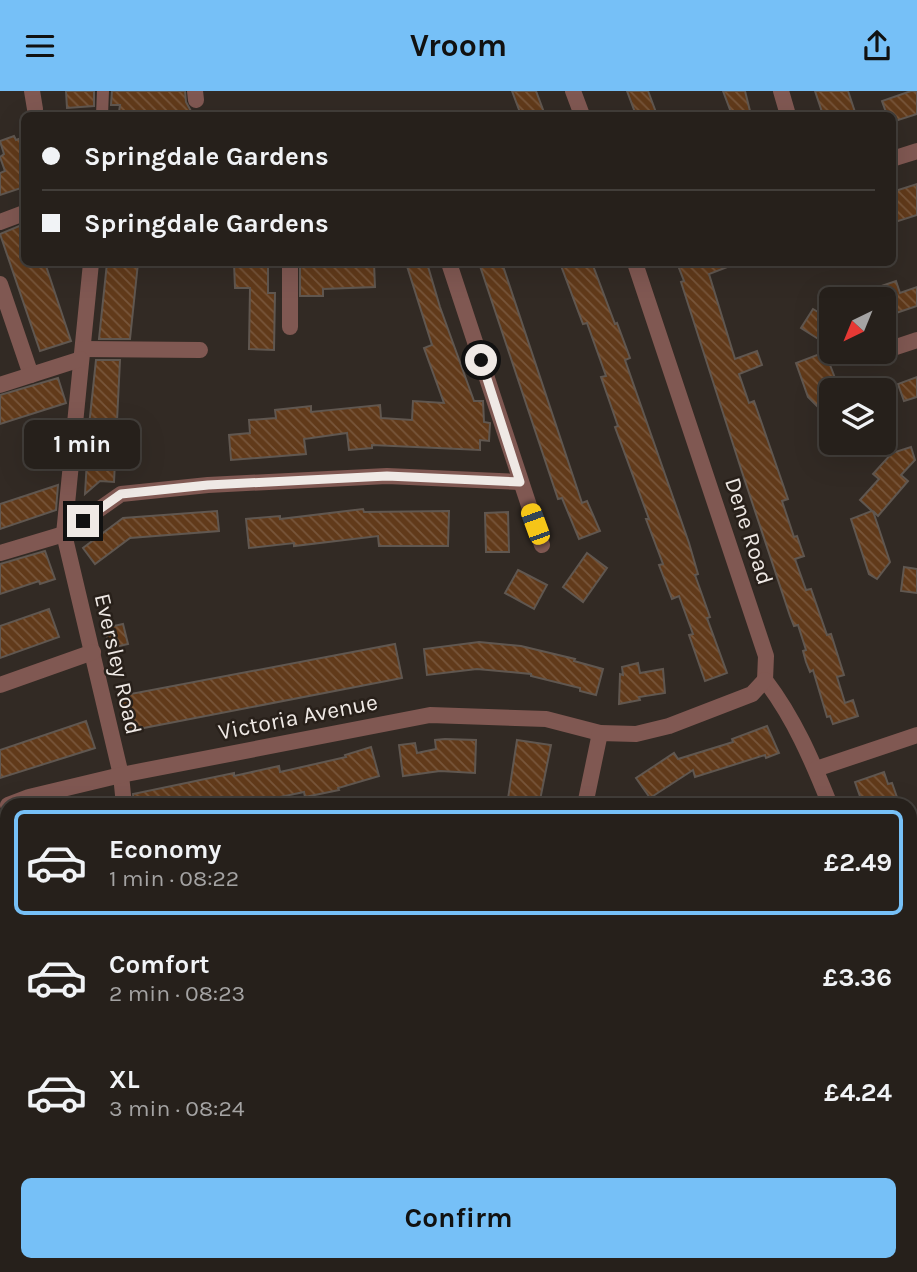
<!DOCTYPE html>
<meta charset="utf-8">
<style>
:root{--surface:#26201b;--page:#322d28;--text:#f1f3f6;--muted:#a4a3a3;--line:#423e3a;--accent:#76c0f7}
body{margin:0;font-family:Karla,sans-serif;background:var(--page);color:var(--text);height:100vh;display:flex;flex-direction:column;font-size:26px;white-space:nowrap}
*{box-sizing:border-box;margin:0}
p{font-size:23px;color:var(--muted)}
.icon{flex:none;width:38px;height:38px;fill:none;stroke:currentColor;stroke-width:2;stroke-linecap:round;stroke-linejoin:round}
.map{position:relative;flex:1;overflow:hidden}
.details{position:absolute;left:0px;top:707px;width:917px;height:474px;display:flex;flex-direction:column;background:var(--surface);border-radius:21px 21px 0 0;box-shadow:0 7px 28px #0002,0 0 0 2px var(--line)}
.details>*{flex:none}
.hud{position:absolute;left:21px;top:21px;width:875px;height:154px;border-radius:10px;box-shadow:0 7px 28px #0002,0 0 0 2px var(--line);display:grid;align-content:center;height:154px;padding:0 21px;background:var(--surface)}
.needle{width:46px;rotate:223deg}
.tools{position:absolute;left:819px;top:196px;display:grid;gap:14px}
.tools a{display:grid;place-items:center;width:77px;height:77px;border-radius:10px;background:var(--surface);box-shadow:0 7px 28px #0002,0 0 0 2px var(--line);font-size:35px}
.end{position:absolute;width:32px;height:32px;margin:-16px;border:9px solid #efe9e5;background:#111;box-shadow:0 0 0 4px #111}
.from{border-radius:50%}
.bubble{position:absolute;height:49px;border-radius:10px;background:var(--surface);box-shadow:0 7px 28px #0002,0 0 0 2px var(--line);font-size:23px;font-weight:700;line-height:49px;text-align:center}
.car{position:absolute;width:21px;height:42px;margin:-21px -10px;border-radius:9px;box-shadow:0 0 5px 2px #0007;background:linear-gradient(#f5c518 24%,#345 0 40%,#f5c518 0 76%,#345 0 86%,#f5c518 0)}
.hud b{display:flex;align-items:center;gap:24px;height:66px;font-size:26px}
.hud b+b{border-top:2px solid var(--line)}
.hud i{width:18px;height:18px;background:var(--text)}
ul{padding:12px 0 0;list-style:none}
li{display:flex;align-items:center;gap:21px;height:105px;margin:0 14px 10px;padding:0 7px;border:4px solid transparent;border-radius:10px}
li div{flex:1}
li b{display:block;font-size:26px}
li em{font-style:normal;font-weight:700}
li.selected{border-color:var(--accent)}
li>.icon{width:63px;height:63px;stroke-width:1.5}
.primary-button{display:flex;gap:14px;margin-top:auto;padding:14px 21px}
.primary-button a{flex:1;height:80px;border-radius:10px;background:var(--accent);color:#111;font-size:28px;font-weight:700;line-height:80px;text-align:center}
header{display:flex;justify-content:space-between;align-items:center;height:91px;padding:0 21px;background:var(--accent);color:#111;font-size:32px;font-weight:700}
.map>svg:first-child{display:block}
</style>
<header><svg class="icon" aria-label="menu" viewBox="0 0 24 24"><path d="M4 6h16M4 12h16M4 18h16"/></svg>Vroom<svg class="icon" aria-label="share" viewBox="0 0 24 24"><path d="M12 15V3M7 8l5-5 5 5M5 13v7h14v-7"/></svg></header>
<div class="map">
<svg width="917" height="1181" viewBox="0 0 917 1181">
<defs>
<pattern id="building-back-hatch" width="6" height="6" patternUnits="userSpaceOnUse" patternTransform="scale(1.75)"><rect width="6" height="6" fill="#613a1a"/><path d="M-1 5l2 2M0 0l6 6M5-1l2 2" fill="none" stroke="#78563b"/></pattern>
</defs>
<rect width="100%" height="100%" fill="#322a24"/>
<g fill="url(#building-back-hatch)" stroke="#605750" stroke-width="2">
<polygon points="66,0 94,0 94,15 67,17"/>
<polygon points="112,0 185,0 186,11 192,22 147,24 119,21 120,14 111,14"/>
<polygon points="512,0 536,0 545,24 521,24"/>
<polygon points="627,0 648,0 657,24 636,24"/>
<polygon points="723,0 745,0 751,24 732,24"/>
<polygon points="815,0 848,0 855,21 845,24 823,24"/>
<polygon points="911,0 917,0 917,23 892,31 892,24 887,24 882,10"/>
<polygon points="14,45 16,49 24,46 24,96 0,104 0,82 5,80 0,66 4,63 0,50"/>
<polygon points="917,93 917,124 892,132 892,101"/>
<polygon points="24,133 24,172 45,172 71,250 40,260 0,143"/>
<polygon points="107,172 138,172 130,248 99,248"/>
<polygon points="234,172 268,172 268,202 275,202 274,259 249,258 250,197 235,197"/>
<polygon points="300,172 374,172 375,196 323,198 323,205 300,205"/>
<polygon points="406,172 427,172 440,216 474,310 483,310 484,331 490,332 489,350 480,349 480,359 372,354 372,357 349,359 347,342 304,348 306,363 231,369 229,344 250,342 249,329 276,327 275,319 311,315 311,321 380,314 381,327 412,329 413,310 444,312 424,257 432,254"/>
<polygon points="479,172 502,172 582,412 587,410 600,440 579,448 562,407 558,408"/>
<polygon points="560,172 592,172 615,233 617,232 630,267 625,269 689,452 698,483 695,484 710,526 707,527 727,582 705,590 689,544 693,543 679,505 672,508 659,474 663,473 646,428 649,428 615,336 618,335 601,286 606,285 587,232 583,233"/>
<polygon points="677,172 735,172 735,173 709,183 735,268 757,260 762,274 739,283 749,312 754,310 788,408 782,410 794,446 797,445 804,465 795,468 806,499 811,498 827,544 831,543 844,584 837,586 845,612 853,609 858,625 833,633 830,625 827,626 813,579 810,581 806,571 803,560 806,559 798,534 794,535 790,525 742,381 681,191 684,190"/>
<polygon points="896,190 900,202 917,196 917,215 884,226 884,208 849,208 849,206"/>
<polygon points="831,201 831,256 801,237 813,218 818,221"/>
<polygon points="825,261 835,287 831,288 834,297 824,301 831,308 821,319 808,306 796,272"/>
<polygon points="96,269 120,269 114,391 100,390 85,403 89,335"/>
<polygon points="917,286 917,306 904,310 898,293"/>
<polygon points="58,287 66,312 0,333 0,304"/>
<polygon points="911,356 915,369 901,384 908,390 878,425 873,420 890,471 877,488 869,483 851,428 872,420 860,409 879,388 873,383 892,362"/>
<polygon points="58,394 56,419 0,438 0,413"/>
<polygon points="363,418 364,421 449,420 448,455 379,455 378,445 294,455 294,452 249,457 246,428 280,425 280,428"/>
<polygon points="217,420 219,440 130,447 95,473 83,457 123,427"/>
<polygon points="508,421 509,461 486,461 485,422"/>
<polygon points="45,460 55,488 40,493 39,490 0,503 0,473"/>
<polygon points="587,462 607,477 583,511 563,496"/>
<polygon points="904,476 917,478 917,502 901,500"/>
<polygon points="518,479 547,494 534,518 505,502"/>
<polygon points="49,518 59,546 0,567 0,535"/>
<polygon points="123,533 128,553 110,557 105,537"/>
<polygon points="479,551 521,555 575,568 574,570 603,578 596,604 580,600 580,597 531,585 531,583 477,578 427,584 424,558"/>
<polygon points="395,553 402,587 128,640 120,605"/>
<polygon points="638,572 640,582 663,578 665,602 639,606 640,609 619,613 620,583 623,584 622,576"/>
<polygon points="86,630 95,657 0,687 0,659"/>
<polygon points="767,635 779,662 766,667 765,664 695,686 693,679 650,707 636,687 674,662 678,668 733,651 732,648"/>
<polygon points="445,648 476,649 475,682 440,680 403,685 399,654 415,652 417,662 436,658 435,649"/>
<polygon points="517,649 551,654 539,714 507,714"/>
<polygon points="371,656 379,685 338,697 339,699 305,706 304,701 252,712 251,709 229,714 134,714 133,703 234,682 234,685 279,675 280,681 346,666 345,664"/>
<polygon points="884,681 888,693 892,692 898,709 883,714 863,714 855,691"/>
</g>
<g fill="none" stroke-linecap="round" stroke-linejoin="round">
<g stroke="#6b645f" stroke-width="3.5" stroke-dasharray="5 5" stroke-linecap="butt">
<polyline points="115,23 131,24"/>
<polyline points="56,24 56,22 90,22"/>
</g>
<polyline stroke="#805852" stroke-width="12" points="102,24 103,0"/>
<g stroke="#805852" stroke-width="16">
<polyline points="32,0 35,18"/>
<polyline points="195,0 196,9"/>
<polyline points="573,0 582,24"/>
<polyline points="781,0 788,24"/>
<polyline points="892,68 917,60"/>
<polyline points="0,131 24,122"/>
<polyline points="91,172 64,443 121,684 124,714"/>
<polyline points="449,172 542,454"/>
<path d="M635 172 766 565 765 589C794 627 812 669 830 714"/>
<polyline points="0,193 31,284"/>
<polyline points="290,236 290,172"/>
<polyline points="83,258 200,259"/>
<polyline points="884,260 917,249"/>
<polyline points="861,267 880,261"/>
<polyline points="0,294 81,268"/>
<polyline points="0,462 64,443 121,403 208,394 387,385 520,391"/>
<polyline points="0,594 93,561"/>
<polyline points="816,678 917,644"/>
<polyline points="8,714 29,706 121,684 430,624 546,628 600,642"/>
<polyline points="585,714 600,642 636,643 669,635 752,603 765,589"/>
<polyline points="910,870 917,866"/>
<polyline points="0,903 7,900"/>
<polyline points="910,925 917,945"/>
<polyline points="0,1074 7,1071"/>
<polyline points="245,1181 284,1175"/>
<polyline points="512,1181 513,1174"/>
</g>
</g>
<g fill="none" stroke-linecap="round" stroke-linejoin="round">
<polyline stroke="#efe9e5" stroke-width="9" points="83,430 121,403 208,394 387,385 520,391 481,269"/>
</g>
<g text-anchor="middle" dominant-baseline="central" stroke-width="5" stroke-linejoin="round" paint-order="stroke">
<g font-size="23" fill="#efe9e5" stroke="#28201a">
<text transform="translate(749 440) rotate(72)">Dene Road</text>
<text transform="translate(118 573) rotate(77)">Eversley Road</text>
<text transform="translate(298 626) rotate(-11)">Victoria Avenue</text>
</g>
</g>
</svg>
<div class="tools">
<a><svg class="needle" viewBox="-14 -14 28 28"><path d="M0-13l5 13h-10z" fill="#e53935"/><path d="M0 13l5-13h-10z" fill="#a4a3a3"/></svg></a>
<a><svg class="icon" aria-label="layers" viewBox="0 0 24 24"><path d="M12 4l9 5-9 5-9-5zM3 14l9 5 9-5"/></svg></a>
</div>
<i class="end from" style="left:481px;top:269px"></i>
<i class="end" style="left:83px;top:430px"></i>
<div class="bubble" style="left:24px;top:329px;width:116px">1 min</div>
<i class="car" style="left:535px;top:433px;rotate:340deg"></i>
<div class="hud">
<b><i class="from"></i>Springdale Gardens</b>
<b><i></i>Springdale Gardens</b>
</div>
<section class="details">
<ul>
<li class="selected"><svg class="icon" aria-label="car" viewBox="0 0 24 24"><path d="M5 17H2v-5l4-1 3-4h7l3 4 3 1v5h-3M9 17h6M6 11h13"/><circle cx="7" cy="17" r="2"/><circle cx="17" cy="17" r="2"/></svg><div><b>Economy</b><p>1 min · 08:22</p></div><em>£2.49</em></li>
<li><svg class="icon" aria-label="car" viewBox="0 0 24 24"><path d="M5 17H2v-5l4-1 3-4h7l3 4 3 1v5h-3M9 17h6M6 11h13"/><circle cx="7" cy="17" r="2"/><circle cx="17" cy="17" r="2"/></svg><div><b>Comfort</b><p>2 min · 08:23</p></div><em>£3.36</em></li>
<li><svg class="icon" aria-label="car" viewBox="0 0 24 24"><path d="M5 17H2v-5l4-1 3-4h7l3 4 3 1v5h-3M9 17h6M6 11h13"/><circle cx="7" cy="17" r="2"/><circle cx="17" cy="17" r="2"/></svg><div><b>XL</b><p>3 min · 08:24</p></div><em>£4.24</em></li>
</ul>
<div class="primary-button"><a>Confirm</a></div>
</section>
</div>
